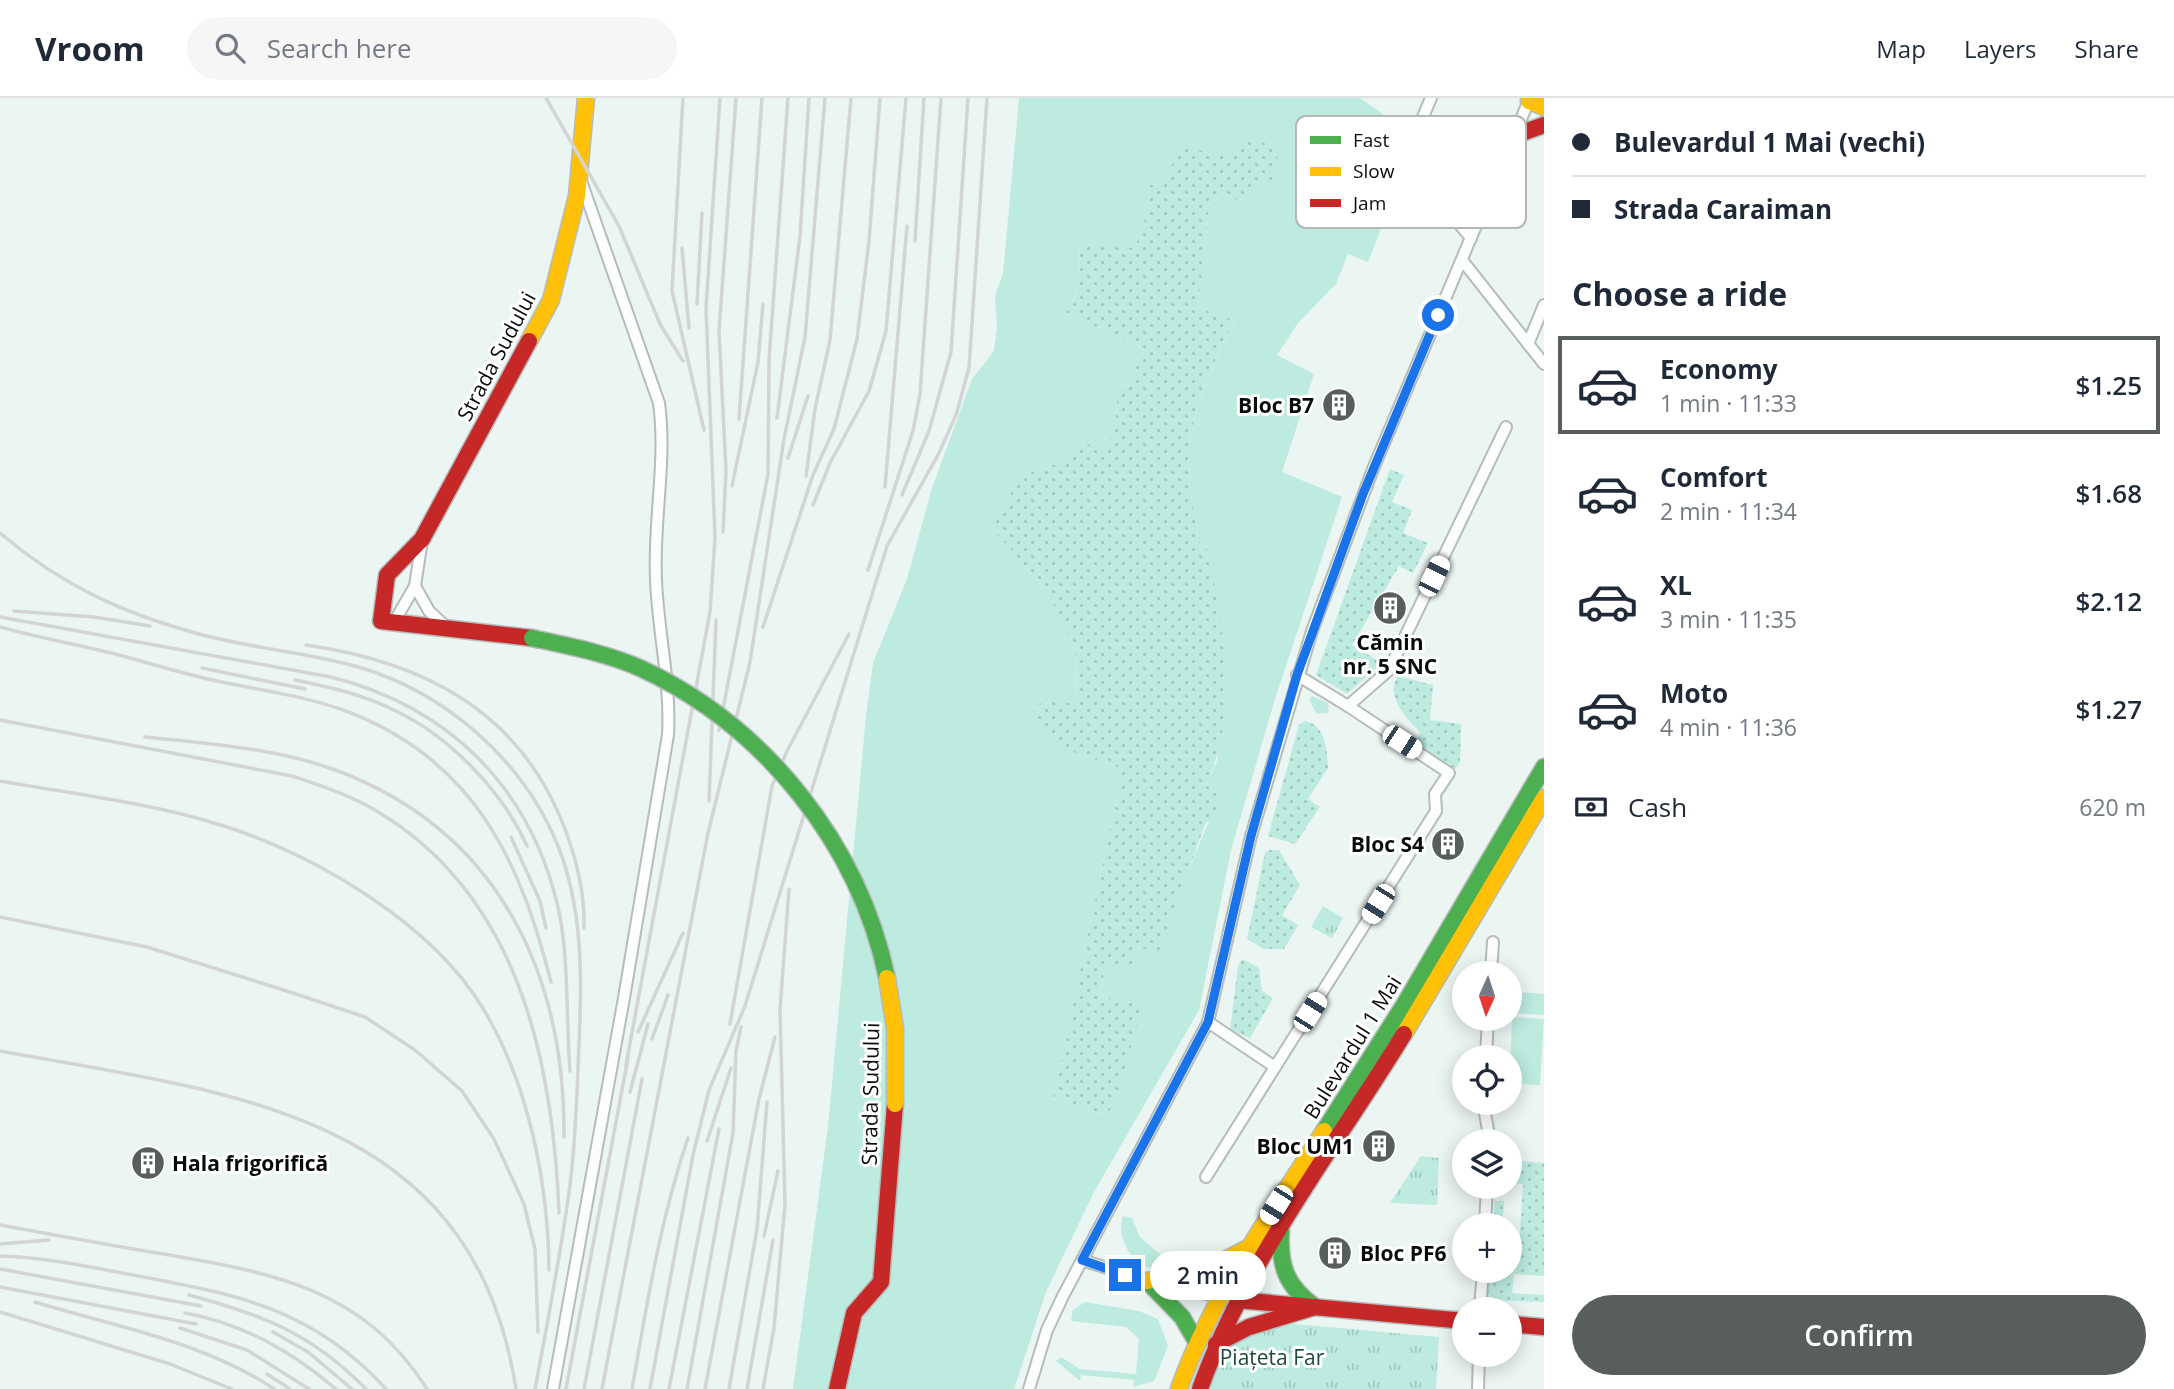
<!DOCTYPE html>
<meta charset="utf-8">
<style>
:root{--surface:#fff;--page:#f6f6f7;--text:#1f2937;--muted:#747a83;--line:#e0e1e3;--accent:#575e5c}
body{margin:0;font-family:"Open Sans",sans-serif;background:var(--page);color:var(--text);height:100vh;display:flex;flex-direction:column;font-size:26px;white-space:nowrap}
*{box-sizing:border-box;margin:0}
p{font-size:23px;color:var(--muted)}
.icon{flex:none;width:38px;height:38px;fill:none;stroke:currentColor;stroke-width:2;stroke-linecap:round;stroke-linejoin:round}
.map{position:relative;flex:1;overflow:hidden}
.side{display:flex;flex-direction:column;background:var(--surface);width:630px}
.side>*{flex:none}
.guide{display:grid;align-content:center;height:154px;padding:0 28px;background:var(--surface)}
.needle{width:46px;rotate:183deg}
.fabs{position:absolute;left:1452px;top:863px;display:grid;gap:14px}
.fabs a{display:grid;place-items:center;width:70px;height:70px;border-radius:50%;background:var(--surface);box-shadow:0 4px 18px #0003;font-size:35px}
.end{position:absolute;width:32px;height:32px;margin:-16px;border:9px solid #1a73e8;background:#fff;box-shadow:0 0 0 4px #fff}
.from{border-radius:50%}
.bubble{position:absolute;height:49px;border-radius:24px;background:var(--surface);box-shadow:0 4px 18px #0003;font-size:23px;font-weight:600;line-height:49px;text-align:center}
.car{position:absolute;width:21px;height:42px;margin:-21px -10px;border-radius:9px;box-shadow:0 0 5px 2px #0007;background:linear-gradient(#fff 24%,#345 0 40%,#fff 0 76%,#345 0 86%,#fff 0)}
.guide b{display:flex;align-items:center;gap:24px;height:66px;font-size:26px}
.guide b+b{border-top:2px solid var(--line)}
.guide i{width:18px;height:18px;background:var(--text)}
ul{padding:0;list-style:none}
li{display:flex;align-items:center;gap:21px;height:98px;margin:0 14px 10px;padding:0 14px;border:4px solid transparent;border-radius:0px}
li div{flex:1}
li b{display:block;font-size:26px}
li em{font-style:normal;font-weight:600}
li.on{border-color:var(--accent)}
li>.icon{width:63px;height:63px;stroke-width:1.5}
h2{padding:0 28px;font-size:32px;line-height:84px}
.pay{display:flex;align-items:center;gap:18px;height:77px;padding:0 28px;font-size:26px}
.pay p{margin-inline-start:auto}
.primary-button{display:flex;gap:14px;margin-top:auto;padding:14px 28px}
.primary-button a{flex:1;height:80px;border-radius:42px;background:var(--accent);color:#fff;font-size:28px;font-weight:600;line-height:80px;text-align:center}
header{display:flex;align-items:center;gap:42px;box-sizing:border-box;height:98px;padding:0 35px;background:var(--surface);border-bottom:2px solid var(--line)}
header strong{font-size:33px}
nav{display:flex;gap:38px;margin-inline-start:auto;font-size:24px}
.search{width:490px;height:63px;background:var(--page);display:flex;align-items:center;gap:18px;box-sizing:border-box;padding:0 24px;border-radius:38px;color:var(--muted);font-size:26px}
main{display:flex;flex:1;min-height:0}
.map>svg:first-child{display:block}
</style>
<header>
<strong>Vroom</strong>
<div class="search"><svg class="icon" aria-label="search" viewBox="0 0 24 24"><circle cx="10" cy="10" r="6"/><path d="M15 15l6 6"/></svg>Search here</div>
<nav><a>Map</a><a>Layers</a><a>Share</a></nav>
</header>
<main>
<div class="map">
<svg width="1544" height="1291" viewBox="0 0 1544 1291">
<defs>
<pattern id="park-tufts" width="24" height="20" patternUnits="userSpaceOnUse" patternTransform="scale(1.75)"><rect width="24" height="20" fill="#bdebe0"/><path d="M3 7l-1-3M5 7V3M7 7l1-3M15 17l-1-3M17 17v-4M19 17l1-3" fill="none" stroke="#a1c8bf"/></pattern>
<pattern id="garden-dots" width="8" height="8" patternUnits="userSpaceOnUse" patternTransform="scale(1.75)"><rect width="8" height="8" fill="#bdebe0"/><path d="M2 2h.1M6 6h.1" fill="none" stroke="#a1c8bf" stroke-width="1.8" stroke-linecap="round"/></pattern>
</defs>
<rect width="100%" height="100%" fill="#ebf5f2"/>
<g fill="#bdebe0" fill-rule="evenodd">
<path d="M1019 0H1360L1407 33 1394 75 1430 109 1390 108 1368 164 1348 156 1336 186 1298 225 1277 257 1314 276 1282 374 1342 399 1275 601 1231 752 1199 912 1094 1094 1046 1194 1014 1291H793L828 1028 866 618 873 565 907 481 932 390 972 281 994 253 997 230 995 198 1003 175ZM1237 58 1248 102 1210 100 1198 210 1234 223C1211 271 1186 322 1189 377 1190 400 1197 424 1200 447L1207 451 1223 537 1217 663 1206 687 1224 693C1194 745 1184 809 1136 850 1128 856 1115 860 1106 864L1100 898 1142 907 1106 1018 1053 1001 1123 671 1070 653 1071 606 1076 600C1075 585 1078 566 1074 551 1063 510 1021 461 992 431L1020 378 1105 350 1115 332 1118 287 1133 286 1140 248 1066 215C1081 193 1080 172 1079 147L1135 151 1150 107 1149 87 1166 86Z"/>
<polygon points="1312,598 1328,605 1329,615 1317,616 1309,602"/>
<polygon points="1515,894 1544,896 1544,917 1513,915"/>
<polygon points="1512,919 1544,921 1540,987 1510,985"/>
<path d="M1123 1118 1132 1120 1140 1139 1167 1162 1165 1168C1140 1180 1114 1143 1123 1118Z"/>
<polygon points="1085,1204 1139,1213 1158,1221 1168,1248 1154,1283 1133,1289 1134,1282 1081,1277 1080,1283 1056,1263 1061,1259 1080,1271 1136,1276 1139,1241 1126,1229 1071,1223 1073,1212"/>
</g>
<g fill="url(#park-tufts)">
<polygon points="1323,808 1343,820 1332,840 1311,829"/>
<polygon points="1421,1058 1439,1060 1437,1107 1390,1105"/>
<polygon points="1283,1225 1439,1239 1436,1291 1210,1291 1220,1263 1240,1238"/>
</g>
<g fill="url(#garden-dots)">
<path d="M1243 41 1279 48 1274 83 1252 82 1248 102 1210 100 1198 210 1234 222C1211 271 1186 321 1189 377 1190 400 1197 424 1200 446L1207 451C1224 528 1240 613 1206 687L1224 693 1213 722 1206 724 1159 852 1135 850 1131 869 1106 865 1100 898 1142 907 1120 989 1107 1018 1053 1001 1123 671 1070 653 1032 615 1045 600 1071 606 1076 600C1076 585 1078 566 1074 551 1063 510 1021 461 992 431L1020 378 1062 364 1084 346 1105 349 1115 332 1118 287 1133 286 1140 248 1066 215C1081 194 1080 172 1079 146L1135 150 1150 107 1149 87 1166 86 1178 49 1236 58Z"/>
<polygon points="1390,371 1404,377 1392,404 1412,412 1403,435 1428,445 1413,475 1399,468 1352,547 1382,565 1347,596 1316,577"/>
<path d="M1398 578 1433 587 1430 622 1461 626 1460 664 1455 671 1415 645 1420 634C1407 621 1384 597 1398 578Z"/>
<path d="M1305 623C1326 627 1327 653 1328 670L1308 701 1320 709 1295 746 1268 738 1299 627Z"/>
<polygon points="1269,752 1279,752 1300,787 1282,817 1298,827 1284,851 1264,851 1247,841 1265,755"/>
<polygon points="1242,861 1259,870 1262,893 1273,900 1250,940 1230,932 1238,868"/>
<polygon points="1510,1062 1544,1065 1544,1178 1514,1176 1512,1195 1544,1197 1544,1204 1487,1202 1489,1173 1510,1172 1510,1150 1519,1151 1523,1086 1510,1085"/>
<polygon points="1495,1103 1504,1103 1502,1127 1493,1127"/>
</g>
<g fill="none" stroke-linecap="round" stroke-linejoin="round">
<g stroke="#b5bcba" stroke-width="14">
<g id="street">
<polyline points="1431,0 1405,61 1471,140"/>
<polyline points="1462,162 1544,266"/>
<polyline points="1528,246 1544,207"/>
<polyline points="415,488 429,513 446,529"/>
<polyline points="394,524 415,488 422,442"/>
<polyline points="1297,577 1348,608 1389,572 1506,329"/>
<polyline points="1491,875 1493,844"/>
<polyline points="1208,924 1275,969"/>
<polyline points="1486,959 1488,920"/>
<polyline points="1483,1004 1490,1043"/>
<polyline points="1206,1079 1436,713 1435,696 1449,675 1348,608"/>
<polyline points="1485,1127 1487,1088"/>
<polyline points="1082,1162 1147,1183 1224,1200"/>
<polyline points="1480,1211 1483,1172"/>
<path d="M553 1291 624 900 668 637C671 585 658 534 656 482 653 423 667 364 659 305L581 83"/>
<polyline points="1029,1291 1047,1232 1063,1198 1208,924 1251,738 1312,533 1373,371 1530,0"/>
<polyline points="1478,1291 1479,1256"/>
</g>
</g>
<g stroke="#b5bcba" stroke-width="19">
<g id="fast">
<polyline points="1324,1033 1404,907 1544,669"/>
<path d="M1281 1133C1279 1168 1286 1188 1315 1209"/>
<polyline points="1147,1183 1182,1219 1196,1243"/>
</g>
</g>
<g stroke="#b5bcba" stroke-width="19">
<g id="slow">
<polyline points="1529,3 1544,9"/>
<polyline points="529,243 551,202 577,98 586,0"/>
<polyline points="1404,936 1544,700"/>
<polyline points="1147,1183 1210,1170 1246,1151"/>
<path d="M1179 1291C1212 1197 1271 1117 1324 1033"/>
</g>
</g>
<g stroke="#b5bcba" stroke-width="19">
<g id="jam">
<polyline points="1514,38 1544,27"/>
<polyline points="529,243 422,441 387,477 381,523 532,540"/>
<polyline points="1238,1202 1465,1223"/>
<polyline points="1510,1226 1544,1229"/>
<polyline points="1216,1246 1249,1229 1315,1209"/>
<polyline points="837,1291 854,1215 881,1184 895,1006"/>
<path d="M1200 1291C1246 1162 1333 1052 1404 936"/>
</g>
</g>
<use href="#street" stroke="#fcfefd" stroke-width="10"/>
<use href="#fast" stroke="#4caf50" stroke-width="16"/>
<use href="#slow" stroke="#ffc107" stroke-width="16"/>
<use href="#jam" stroke="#c62828" stroke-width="16"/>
<g stroke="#d2d5d4" stroke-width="3.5">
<polyline points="546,0 619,128 660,226 683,263"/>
<polyline points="683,0 672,193 704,332"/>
<polyline points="915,143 924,0"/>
<polyline points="682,150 689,230"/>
<polyline points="697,206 702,115"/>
<polyline points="777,320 800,138 809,0"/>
<polyline points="739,321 762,0"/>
<polyline points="788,360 808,298"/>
<polyline points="806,378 815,311 830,242 851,0"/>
<polyline points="732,388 758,264 763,206"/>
<polyline points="885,389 907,128"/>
<polyline points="902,397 929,333 951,254 968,0"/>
<polyline points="813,407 830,365 869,293 886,233 906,0"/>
<polyline points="723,434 726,372 719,233 736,0"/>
<path d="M0 435C61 487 122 515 199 536 250 550 304 554 355 568 444 593 523 661 558 748 583 810 582 881 579 946 577 993 576 1041 570 1087 561 1155 548 1223 535 1291"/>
<polyline points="868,472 913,333 920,296 941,0"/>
<polyline points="14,513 94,519 150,528"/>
<path d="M0 519 331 579C449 609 530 689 558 809 569 857 566 922 570 973"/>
<path d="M0 529C39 540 80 547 119 557 152 566 184 576 217 583 259 592 305 598 346 613 473 661 520 761 551 884"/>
<polyline points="763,529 813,377 834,331 857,241 869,143 880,0"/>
<path d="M306 547C425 564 521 614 565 731 577 763 585 795 584 830"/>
<polyline points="202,570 305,591"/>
<path d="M295 582C330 589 365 597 398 614 451 640 503 694 527 748"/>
<path d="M0 622 292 678C322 688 353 698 380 715 519 800 553 963 559 1115"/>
<polyline points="719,632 768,376 769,262 788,0"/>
<path d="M145 639C208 646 277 650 338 673 499 734 565 876 564 1039"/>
<path d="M0 683C74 696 152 705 224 728 317 758 433 826 484 912 529 988 548 1084 549 1172"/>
<polyline points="709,703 716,522"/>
<polyline points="511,739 540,803 546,830"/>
<polyline points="0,819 147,849 290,894 365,919 415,952 462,993 494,1041 524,1106 535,1151 538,1234"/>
<polyline points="730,926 772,688 787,653 849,536"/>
<polyline points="638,934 683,835"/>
<polyline points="652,941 668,897"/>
<path d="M0 953C227 995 473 1012 516 1291"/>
<polyline points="626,967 710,514 715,440 706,210 720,0"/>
<polyline points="630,994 648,926"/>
<polyline points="707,1043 731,970"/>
<path d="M0 1127C54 1137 108 1147 163 1156 273 1175 363 1190 427 1291"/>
<polyline points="764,1138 778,1073"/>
<polyline points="0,1146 49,1142"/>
<path d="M0 1158C45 1159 88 1169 133 1177 235 1196 313 1210 386 1291"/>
<polyline points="0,1171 201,1208"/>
<polyline points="0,1189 196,1226"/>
<path d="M189 1197C263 1217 311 1235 366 1291"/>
<path d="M35 1204C113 1228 205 1244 274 1291"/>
<polyline points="0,1214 170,1266 232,1291"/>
<path d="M185 1215C244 1226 291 1253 336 1291"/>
<polyline points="180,1230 247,1252 309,1291"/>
<polyline points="273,1234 308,1254 352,1291"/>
<polyline points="267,1276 290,1291"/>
<polyline points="566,1291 628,960"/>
<polyline points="584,1291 642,981"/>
<polyline points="602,1291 708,735 750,564 784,341 805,239 825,0"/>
<path d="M632 1291C647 1206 660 1122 688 1040"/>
<polyline points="650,1291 693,1057 709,992 745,908 887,448 939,355 956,317 969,270 987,0"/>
<polyline points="669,1291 719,1031"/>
<polyline points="687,1291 733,1035 736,953 741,929"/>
<polyline points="705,1291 759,1001 775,939"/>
<polyline points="729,1291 757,1131 767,1004"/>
<polyline points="747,1291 773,1142"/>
<polyline points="763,1291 774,1230 785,1106 780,911 789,791"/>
</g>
<g stroke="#b5bcba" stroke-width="19" stroke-linecap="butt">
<path id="fast-bridge" d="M532 540C568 548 606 555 640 570 764 627 859 746 887 880"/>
</g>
<g stroke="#b5bcba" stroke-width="19" stroke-linecap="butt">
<polyline id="slow-bridge" points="887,880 895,930 895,1006"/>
</g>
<use href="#fast-bridge" stroke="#4caf50" stroke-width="16"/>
<use href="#slow-bridge" stroke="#ffc107" stroke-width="16"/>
</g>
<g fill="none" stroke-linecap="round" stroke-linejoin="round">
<polyline stroke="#1a73e8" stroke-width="9" points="1125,1177 1082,1162 1208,924 1251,738 1297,577 1363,396 1438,217"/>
</g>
<defs>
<g id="building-disc" transform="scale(1.75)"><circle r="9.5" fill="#575e5c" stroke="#fff"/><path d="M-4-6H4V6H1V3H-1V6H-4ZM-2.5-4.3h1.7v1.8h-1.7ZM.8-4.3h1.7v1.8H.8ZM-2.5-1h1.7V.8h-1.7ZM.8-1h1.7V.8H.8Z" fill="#fff"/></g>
</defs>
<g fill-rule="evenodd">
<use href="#building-disc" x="1339" y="307"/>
<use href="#building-disc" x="1390" y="510"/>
<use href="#building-disc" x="1448" y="746"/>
<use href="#building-disc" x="1379" y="1048"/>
<use href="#building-disc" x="148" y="1065"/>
<use href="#building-disc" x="1335" y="1155"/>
</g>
<g text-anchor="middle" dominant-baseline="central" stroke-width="6" stroke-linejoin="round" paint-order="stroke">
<g font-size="21" fill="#080d0c" stroke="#fff">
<text transform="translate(496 258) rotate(-62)">Strada Sudului</text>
<text transform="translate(1352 949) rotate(-58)">Bulevardul 1 Mai</text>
<text transform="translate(870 996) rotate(-89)">Strada Sudului</text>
</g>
<g font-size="21" font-weight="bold" fill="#080d0c" stroke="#fff" text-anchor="end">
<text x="1314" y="307">Bloc B7</text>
<text x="1390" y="544" text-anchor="middle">Cămin<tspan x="1390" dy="24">nr. 5 SNC</tspan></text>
<text x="1424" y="746">Bloc S4</text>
<text x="1354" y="1048">Bloc UM1</text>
<text x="172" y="1065" text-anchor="start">Hala frigorifică</text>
<text x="1360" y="1155" text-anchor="start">Bloc PF6</text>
</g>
<g font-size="21" fill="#1e4840" stroke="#fff">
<text x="1272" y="1259">Piațeta Far</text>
</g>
</g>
<rect x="1296" y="18" width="230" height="112" rx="10" fill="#fff" stroke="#b5b6b6" stroke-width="2"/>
<rect x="1310" y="38" width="31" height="8" fill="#4caf50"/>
<rect x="1310" y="69" width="31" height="9" fill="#ffc107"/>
<rect x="1310" y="101" width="31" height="8" fill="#c62828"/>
<g font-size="19" fill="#080d0c">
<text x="1353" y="49">Fast</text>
<text x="1353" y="80">Slow</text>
<text x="1353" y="112">Jam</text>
</g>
</svg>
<div class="fabs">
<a><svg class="needle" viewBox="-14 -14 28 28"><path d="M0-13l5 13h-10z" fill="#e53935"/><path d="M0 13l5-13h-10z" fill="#747a83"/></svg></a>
<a><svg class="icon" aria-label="locate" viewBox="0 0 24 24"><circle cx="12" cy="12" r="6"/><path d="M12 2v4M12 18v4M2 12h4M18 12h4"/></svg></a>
<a><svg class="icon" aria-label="layers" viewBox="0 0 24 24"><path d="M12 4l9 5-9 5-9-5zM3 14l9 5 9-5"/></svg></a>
<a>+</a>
<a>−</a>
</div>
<i class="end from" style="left:1438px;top:217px"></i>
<i class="end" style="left:1125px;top:1177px"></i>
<div class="bubble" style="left:1150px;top:1153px;width:116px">2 min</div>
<i class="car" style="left:1434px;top:478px;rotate:26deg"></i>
<i class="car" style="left:1402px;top:644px;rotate:123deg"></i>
<i class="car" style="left:1378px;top:806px;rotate:212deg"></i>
<i class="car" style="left:1310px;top:914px;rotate:32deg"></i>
<i class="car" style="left:1276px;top:1107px;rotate:212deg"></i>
</div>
<section class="side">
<div class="guide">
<b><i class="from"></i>Bulevardul 1 Mai (vechi)</b>
<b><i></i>Strada Caraiman</b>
</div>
<h2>Choose a ride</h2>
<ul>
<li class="on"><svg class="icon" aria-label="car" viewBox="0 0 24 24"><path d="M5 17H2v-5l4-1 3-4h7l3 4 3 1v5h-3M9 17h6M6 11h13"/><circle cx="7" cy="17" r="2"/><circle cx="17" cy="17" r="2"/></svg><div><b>Economy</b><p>1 min · 11:33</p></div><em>$1.25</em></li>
<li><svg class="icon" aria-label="car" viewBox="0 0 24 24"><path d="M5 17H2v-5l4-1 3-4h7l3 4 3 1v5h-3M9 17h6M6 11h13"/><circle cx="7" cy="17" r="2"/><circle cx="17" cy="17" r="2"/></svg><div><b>Comfort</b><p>2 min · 11:34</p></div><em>$1.68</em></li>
<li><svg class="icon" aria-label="car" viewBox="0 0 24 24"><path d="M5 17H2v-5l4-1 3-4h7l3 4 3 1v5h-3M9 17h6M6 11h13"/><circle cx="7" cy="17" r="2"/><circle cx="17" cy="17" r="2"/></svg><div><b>XL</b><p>3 min · 11:35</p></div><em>$2.12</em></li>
<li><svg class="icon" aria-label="car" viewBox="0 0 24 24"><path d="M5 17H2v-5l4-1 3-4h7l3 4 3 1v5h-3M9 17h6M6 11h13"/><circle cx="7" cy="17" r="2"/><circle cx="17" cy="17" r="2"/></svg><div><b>Moto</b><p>4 min · 11:36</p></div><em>$1.27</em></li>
</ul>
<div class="pay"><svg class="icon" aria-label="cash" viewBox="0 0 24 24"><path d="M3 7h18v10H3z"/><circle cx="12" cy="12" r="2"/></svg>Cash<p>620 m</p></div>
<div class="primary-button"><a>Confirm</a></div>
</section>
</main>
